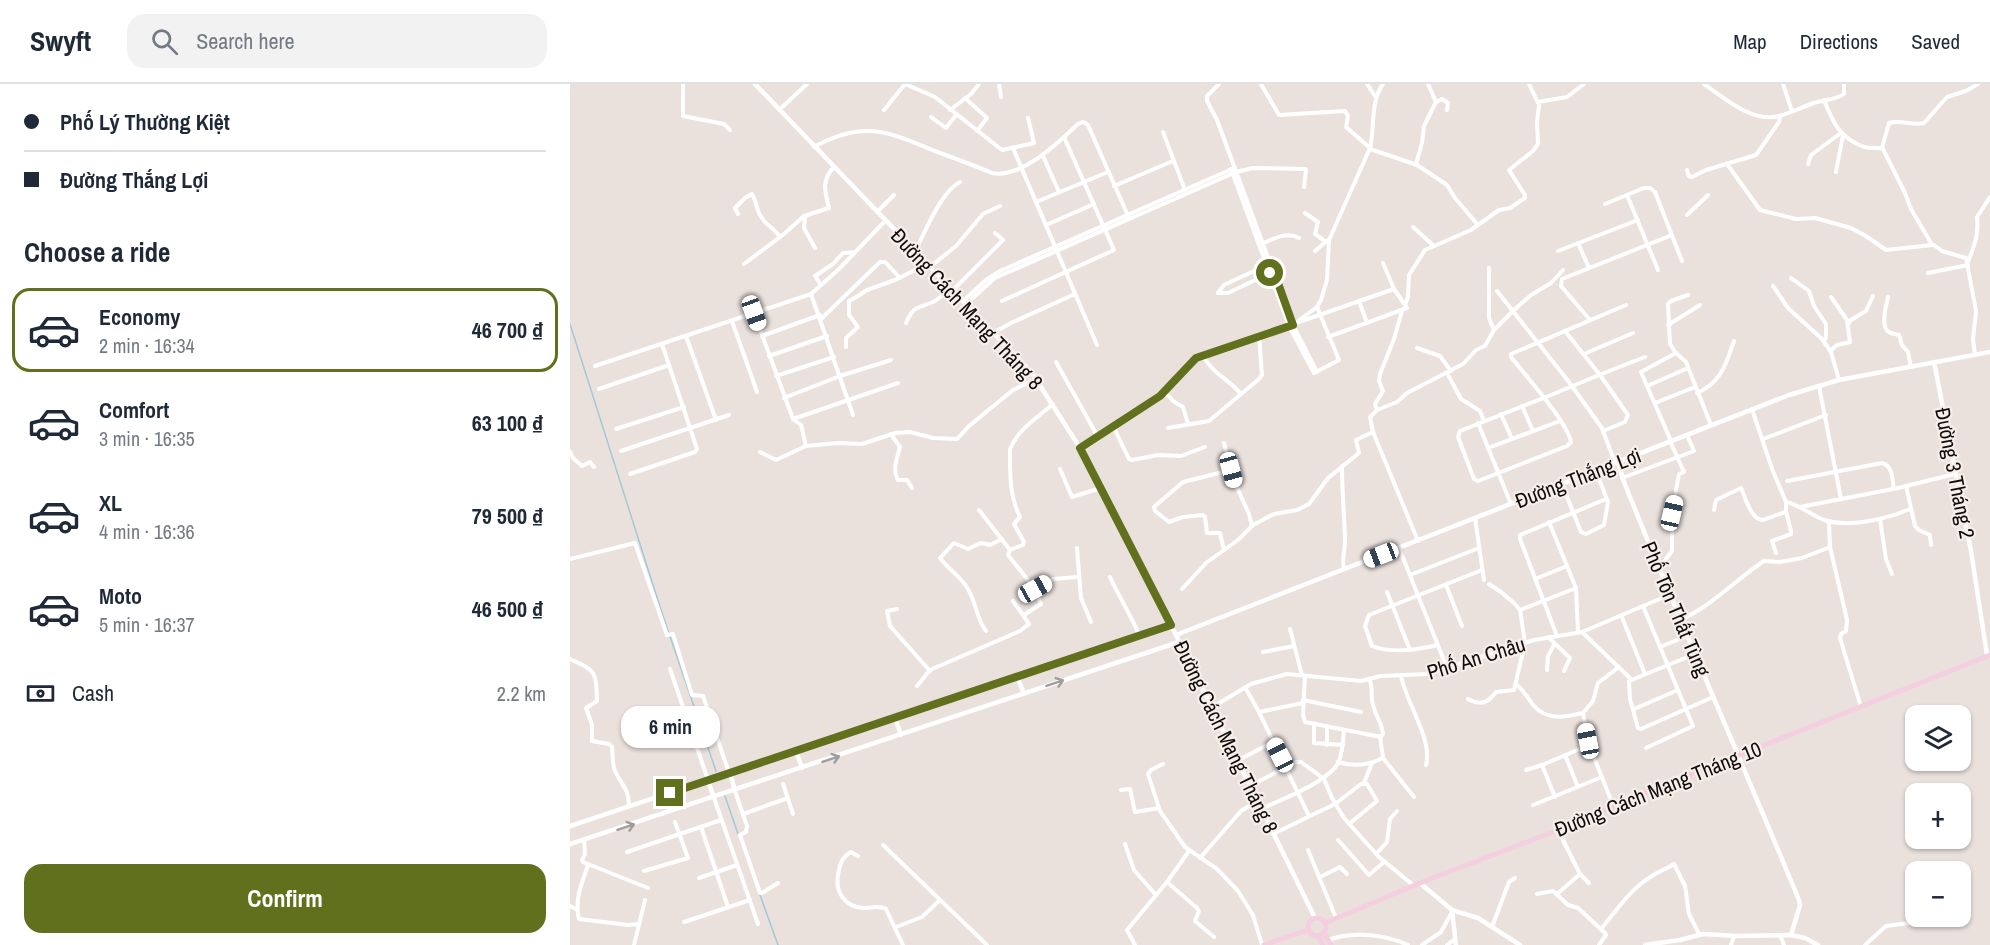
<!DOCTYPE html>
<meta charset="utf-8">
<style>
:root{--surface:#fff;--page:#f2f2f3;--text:#1f2937;--muted:#747a83;--line:#e0e1e3;--accent:#60701d}
body{margin:0;font-family:"Archivo Narrow",sans-serif;background:var(--page);color:var(--text);height:100vh;display:flex;flex-direction:column;font-size:22px;white-space:nowrap}
*{box-sizing:border-box;margin:0}
p{font-size:20px;color:var(--muted)}
.icon{flex:none;width:33px;height:33px;fill:none;stroke:currentColor;stroke-width:2;stroke-linecap:round;stroke-linejoin:round}
.map{position:relative;flex:1;overflow:hidden}
.sheet{display:flex;flex-direction:column;background:var(--surface);width:570px}
.sheet>*{flex:none}
.top-card{display:grid;align-content:center;height:132px;padding:0 24px;background:var(--surface)}
.buttons{position:absolute;left:1335px;top:621px;display:grid;gap:12px}
.buttons a{display:grid;place-items:center;width:66px;height:66px;border-radius:12px;background:var(--surface);box-shadow:0 2px 4px #0004;font-size:30px}
.end{position:absolute;width:27px;height:27px;margin:-14px;border:8px solid #60701d;background:#fff;box-shadow:0 0 0 3px #fff}
.from{border-radius:50%}
.bubble{position:absolute;height:42px;border-radius:18px;background:var(--surface);box-shadow:0 2px 4px #0004;font-size:20px;font-weight:700;line-height:42px;text-align:center}
.car{position:absolute;width:18px;height:36px;margin:-18px -9px;border-radius:8px;box-shadow:0 0 4px 2px #0007;background:linear-gradient(#fff 24%,#345 0 40%,#fff 0 76%,#345 0 86%,#fff 0)}
.top-card b{display:flex;align-items:center;gap:21px;height:57px;font-size:22px}
.top-card b+b{border-top:2px solid var(--line)}
.top-card i{width:15px;height:15px;background:var(--text)}
ul{padding:0;list-style:none}
li{display:flex;align-items:center;gap:18px;height:84px;margin:0 12px 9px;padding:0 12px;border:3px solid transparent;border-radius:18px}
li div{flex:1}
li b{display:block;font-size:22px}
li em{font-style:normal;font-weight:700}
li.active{border-color:var(--accent)}
li>.icon{width:54px;height:54px;stroke-width:1.5}
h2{padding:0 24px;font-size:27px;line-height:72px}
.pay{display:flex;align-items:center;gap:15px;height:66px;padding:0 24px;font-size:22px}
.pay p{margin-inline-start:auto}
.button{display:flex;gap:12px;margin-top:auto;padding:12px 24px}
.button a{flex:1;height:69px;border-radius:18px;background:var(--accent);color:#fff;font-size:24px;font-weight:700;line-height:69px;text-align:center}
header{display:flex;align-items:center;gap:36px;box-sizing:border-box;height:84px;padding:0 30px;background:var(--surface);border-bottom:2px solid var(--line)}
header strong{font-size:28px}
nav{display:flex;gap:33px;margin-inline-start:auto;font-size:21px}
.search{width:420px;height:54px;background:var(--page);display:flex;align-items:center;gap:15px;box-sizing:border-box;padding:0 21px;border-radius:18px;color:var(--muted);font-size:22px}
main{display:flex;flex:1;min-height:0}
.map>svg:first-child{display:block}
</style>
<header>
<strong>Swyft</strong>
<div class="search"><svg class="icon" aria-label="search" viewBox="0 0 24 24"><circle cx="10" cy="10" r="6"/><path d="M15 15l6 6"/></svg>Search here</div>
<nav><a>Map</a><a>Directions</a><a>Saved</a></nav>
</header>
<main>
<section class="sheet">
<div class="top-card">
<b><i class="from"></i>Phố Lý Thường Kiệt</b>
<b><i></i>Đường Thắng Lợi</b>
</div>
<h2>Choose a ride</h2>
<ul>
<li class="active"><svg class="icon" aria-label="car" viewBox="0 0 24 24"><path d="M5 17H2v-5l4-1 3-4h7l3 4 3 1v5h-3M9 17h6M6 11h13"/><circle cx="7" cy="17" r="2"/><circle cx="17" cy="17" r="2"/></svg><div><b>Economy</b><p>2 min · 16:34</p></div><em>46 700 ₫</em></li>
<li><svg class="icon" aria-label="car" viewBox="0 0 24 24"><path d="M5 17H2v-5l4-1 3-4h7l3 4 3 1v5h-3M9 17h6M6 11h13"/><circle cx="7" cy="17" r="2"/><circle cx="17" cy="17" r="2"/></svg><div><b>Comfort</b><p>3 min · 16:35</p></div><em>63 100 ₫</em></li>
<li><svg class="icon" aria-label="car" viewBox="0 0 24 24"><path d="M5 17H2v-5l4-1 3-4h7l3 4 3 1v5h-3M9 17h6M6 11h13"/><circle cx="7" cy="17" r="2"/><circle cx="17" cy="17" r="2"/></svg><div><b>XL</b><p>4 min · 16:36</p></div><em>79 500 ₫</em></li>
<li><svg class="icon" aria-label="car" viewBox="0 0 24 24"><path d="M5 17H2v-5l4-1 3-4h7l3 4 3 1v5h-3M9 17h6M6 11h13"/><circle cx="7" cy="17" r="2"/><circle cx="17" cy="17" r="2"/></svg><div><b>Moto</b><p>5 min · 16:37</p></div><em>46 500 ₫</em></li>
</ul>
<div class="pay"><svg class="icon" aria-label="cash" viewBox="0 0 24 24"><path d="M3 7h18v10H3z"/><circle cx="12" cy="12" r="2"/></svg>Cash<p>2.2 km</p></div>
<div class="button"><a>Confirm</a></div>
</section>
<div class="map">
<svg width="1420" height="861" viewBox="0 0 1420 861">
<rect width="100%" height="100%" fill="#eae1dd"/>
<g fill="none" stroke-linecap="round" stroke-linejoin="round">
<g stroke="#a2c9d7" stroke-width="1.5">
<polyline points="0,240 91,526 146,687"/>
<polyline points="155,712 168,750"/>
<polyline points="190,811 208,861"/>
</g>
<g stroke="#fff" stroke-width="4">
<polyline points="113,0 113,32 154,40 160,46"/>
<polyline points="335,0 365,13 432,66 464,59 458,34"/>
<polyline points="429,0 431,13"/>
<polyline points="649,0 637,12 637,17 647,36 723,241 747,288"/>
<polyline points="691,0 709,31 775,27 778,32 776,43 800,64"/>
<polyline points="797,0 805,12"/>
<polyline points="858,0 866,18 872,15 878,19 877,26"/>
<path d="M1134 0C1154 14 1182 39 1209 32 1221 29 1232 23 1244 19 1253 16 1266 16 1274 10V0"/>
<polyline points="1213,0 1222,27"/>
<polyline points="395,14 417,34 407,47"/>
<path d="M1254 16C1263 39 1270 54 1294 63 1301 65 1307 63 1313 65L1335 109 1341 125 1361 159 1372 167 1396 174 1406 227 1403 255 1405 271"/>
<polyline points="968,18 997,13 1014,0"/>
<polyline points="209,26 237,0"/>
<polyline points="314,26 335,0"/>
<polyline points="380,26 401,10 409,0"/>
<polyline points="361,33 376,44 386,31"/>
<polyline points="593,48 615,106"/>
<path d="M244 63C293 36 317 47 365 67 384 74 403 81 422 89 451 95 489 58 508 40L513 38 518 41 559 134"/>
<polyline points="443,64 527,261"/>
<path d="M1312 64 1319 39C1330 35 1342 42 1354 39L1377 13 1396 7 1408 0"/>
<polyline points="800,65 847,81 877,101 885,114 908,141"/>
<polyline points="473,72 489,108"/>
<polyline points="846,80 852,59 854,42 866,18"/>
<polyline points="1157,80 1190,126 1226,135 1245,134 1281,144 1296,152 1316,166 1362,161"/>
<polyline points="1238,80 1241,71 1271,49"/>
<path d="M661 85 719 242 744 289 769 276 747 223 751 216 757 196 759 156 800 64C805 43 800 18 813 0"/>
<polyline points="1117,86 1119,92 1122,93 1136,86 1186,71 1209,38 1210,32"/>
<polyline points="1266,88 1273,51"/>
<polyline points="544,102 603,77"/>
<polyline points="1057,111 1088,186"/>
<polyline points="466,118 538,88"/>
<polyline points="1035,120 1074,104 1080,104 1085,108 1112,177"/>
<polyline points="307,128 324,111"/>
<polyline points="735,129 748,138 745,150 755,157"/>
<path d="M168 130 165 124 175 114 182 110C187 118 186 127 192 134 197 142 204 144 210 153"/>
<polyline points="1117,131 1138,111"/>
<polyline points="235,133 234,144 245,164"/>
<polyline points="476,141 524,120"/>
<polyline points="843,143 864,162"/>
<path d="M693 159C704 155 717 147 729 154"/>
<polyline points="1008,159 1019,184"/>
<path d="M345 167C355 149 371 107 390 98"/>
<polyline points="745,167 758,156"/>
<polyline points="988,167 1068,136"/>
<path d="M1398 178C1404 161 1409 153 1407 133L1420 113"/>
<path d="M174 180 214 150 234 132 259 124C255 108 251 96 264 83"/>
<polyline points="360,183 386,162 413,130 430,122"/>
<polyline points="919,184 919,234 924,246"/>
<polyline points="1358,189 1398,181"/>
<polyline points="1221,194 1239,207 1244,222 1256,240 1256,253 1254,257"/>
<polyline points="251,201 245,192 263,180 273,169 285,168"/>
<polyline points="1203,202 1218,224 1252,255 1261,268 1269,296"/>
<polyline points="382,207 433,156 425,149"/>
<polyline points="927,207 999,298 1032,344 1045,379"/>
<polyline points="648,209 654,201 697,181"/>
<polyline points="648,209 658,209 700,189"/>
<polyline points="241,210 283,331"/>
<polyline points="1118,211 1101,217 1098,220 1100,260 1106,269 1116,278 1141,341"/>
<path d="M1318 213C1316 222 1310 243 1319 248 1322 250 1326 250 1329 251L1332 261 1338 268 1341 283"/>
<polyline points="393,217 416,196 430,187 662,85"/>
<polyline points="432,217 544,166 494,53"/>
<polyline points="789,217 797,239"/>
<polyline points="396,220 425,194 666,88 683,84 735,85 736,86 734,103"/>
<polyline points="835,221 838,213 839,191 855,166 901,146 929,126 940,124 955,114 955,111 939,86 963,67 968,60 967,38 969,21 959,0"/>
<path d="M1056 221 941 270V273C955 291 998 339 1001 358L997 362 908 397 904 395 888 353 890 347 971 315 974 314C1007 300 1041 286 1075 273"/>
<polyline points="184,229 223,335 231,341 236,362"/>
<polyline points="251,235 310,178 315,178 330,194"/>
<polyline points="1020,236 991,202 992,195 1102,151"/>
<polyline points="162,237 187,308"/>
<path d="M336 239C344 221 347 225 363 218 369 215 375 209 380 205"/>
<polyline points="724,240 747,223"/>
<polyline points="1278,240 1281,236 1296,227 1303,212"/>
<polyline points="1098,241 1130,221"/>
<polyline points="995,247 1030,291 1058,331 1055,338 1033,347"/>
<polyline points="423,249 441,239 505,210"/>
<polyline points="116,252 146,336"/>
<polyline points="192,252 250,231"/>
<polyline points="758,253 837,224 824,205 813,179"/>
<polyline points="276,263 276,254 288,243 279,231 279,217 288,212 297,206 325,196 357,180"/>
<polyline points="847,264 870,272 881,287"/>
<polyline points="1260,267 1267,261 1280,258 1277,236 1261,213"/>
<polyline points="1106,269 1071,288 1077,302 1118,284"/>
<polyline points="1014,270 1063,249"/>
<path d="M633 271C641 289 659 295 671 310"/>
<polyline points="199,272 257,252"/>
<polyline points="486,278 528,353"/>
<polyline points="25,282 241,210 269,185 315,137"/>
<polyline points="877,289 891,315 910,327 914,337"/>
<polyline points="206,292 264,273"/>
<polyline points="1077,302 1101,357"/>
<polyline points="1249,302 1271,415"/>
<polyline points="29,305 99,281"/>
<polyline points="594,307 603,317 613,323 618,340"/>
<path d="M1127 309C1151 299 1156 280 1164 257"/>
<polyline points="214,314 270,292 321,276"/>
<polyline points="1085,319 1125,303"/>
<polyline points="952,322 963,347"/>
<polyline points="1182,325 1202,385 1216,418 1216,428 1221,447 1221,450 1202,457 1206,469"/>
<polyline points="807,326 805,320 813,307 809,297 810,290 824,255 832,227"/>
<polyline points="931,330 942,355"/>
<polyline points="223,335 328,299"/>
<polyline points="908,339 941,420"/>
<polyline points="544,344 559,375 562,376 588,371 611,372 635,363"/>
<polyline points="598,344 639,337 689,295 692,291 689,252"/>
<polyline points="46,345 114,323"/>
<path d="M321 350 330 363C327 375 322 385 328 396H337L342 404"/>
<polyline points="1193,355 1256,331"/>
<polyline points="654,359 665,399 679,430 682,442"/>
<polyline points="510,364 590,312 626,274 824,205"/>
<polyline points="918,364 990,337"/>
<polyline points="51,367 159,331"/>
<polyline points="0,368 3,374 12,382 20,378 24,383"/>
<polyline points="190,368 206,376 236,362 268,359 292,360 325,349 340,348 363,354 387,355 399,342 443,306 466,295"/>
<path d="M772 382C772 406 774 429 775 453 776 466 771 472 774 485"/>
<polyline points="490,385 502,413 531,404"/>
<polyline points="60,390 125,368 127,365 92,260"/>
<polyline points="1052,394 1124,367 1117,351"/>
<path d="M1217 397 1312 379C1323 382 1322 395 1324 405"/>
<polyline points="992,400 1011,448 1016,450 1034,441 1038,418 1026,387"/>
<polyline points="1336,402 1345,442 1349,446 1360,451 1361,461"/>
<path d="M1216 418C1230 421 1241 431 1254 436 1279 444 1317 435 1340 425"/>
<polyline points="1230,423 1328,404 1385,390"/>
<polyline points="409,426 440,466"/>
<path d="M1144 426 1146 416 1171 404C1175 413 1181 435 1192 436 1193 436 1212 429 1216 428"/>
<polyline points="905,434 914,496"/>
<polyline points="1310,435 1316,475 1322,490"/>
<polyline points="1259,437 1260,463 1277,536 1276,547 1271,550 1270,554 1291,623"/>
<polyline points="979,438 1006,504 1008,548"/>
<polyline points="848,457 803,348 800,333 807,326 827,318 837,309 893,280 906,266 915,262 924,246 944,226 961,211 981,199 993,186"/>
<polyline points="507,464 511,514 521,538"/>
<polyline points="829,464 877,584"/>
<polyline points="654,466 650,449 637,449 635,433 633,431 613,433 599,438 585,427 584,423 613,398 661,386"/>
<polyline points="0,475 65,459 97,551 103,550 122,611 133,612 159,689"/>
<polyline points="1089,484 1102,467 1102,428 1109,390 1114,388 1100,357"/>
<polyline points="840,491 909,464"/>
<path d="M540 493C549 513 561 531 569 551"/>
<polyline points="965,495 997,482"/>
<polyline points="876,501 892,542"/>
<polyline points="465,505 483,495 508,493"/>
<polyline points="612,505 636,479 668,456 683,441 704,430 727,426 739,420 758,394 789,369 786,356 803,348"/>
<polyline points="817,508 840,566"/>
<polyline points="1073,522 1123,642 1076,664"/>
<polyline points="327,525 317,527 320,542 360,587"/>
<polyline points="950,526 1006,504"/>
<path d="M454 531 471 520 465 505 438 471 440 466 453 461 454 458 444 440 450 433C439 411 440 389 440 365 448 345 467 334 483 320"/>
<polyline points="1051,531 1075,590"/>
<path d="M1110 536C1142 522 1165 496 1194 477L1210 478 1232 474 1260 463"/>
<polyline points="720,545 732,591"/>
<path d="M416 547C407 536 406 519 399 507 393 494 379 486 370 474L384 459 398 465 411 459 420 461 432 455"/>
<polyline points="1012,548 1062,596"/>
<polyline points="987,552 950,455 950,451 1036,415"/>
<polyline points="978,553 1000,574 994,587"/>
<path d="M868 561C847 566 822 570 802 562L795 542 799 531 912 486"/>
<polyline points="1090,563 1117,552"/>
<polyline points="693,568 724,562"/>
<polyline points="1125,570 1059,597 1060,615 1068,644 1071,645 1143,613"/>
<path d="M0 575C27 587 26 588 27 617L16 624 22 641V657L39 660 42 663C43 671 42 680 45 687 52 702 59 705 59 722"/>
<polyline points="100,585 138,696"/>
<polyline points="977,586 978,572 984,561"/>
<path d="M735 592 733 631 735 638 811 653 813 650C812 638 803 628 802 616 801 607 803 603 799 595"/>
<path d="M831 592C836 619 863 655 856 681"/>
<path d="M946 600C954 607 958 614 964 622 977 637 996 633 1013 629"/>
<polyline points="347,602 360,586 450,547 459,540 443,517"/>
<polyline points="675,603 689,628 739,732"/>
<path d="M898 615C911 622 918 619 926 608L944 606 955 559 950 526 945 520 931 508 919 500"/>
<polyline points="733,616 791,628"/>
<polyline points="641,624 681,600 717,590 791,597 811,592 857,590 964,556 1012,548 1099,511"/>
<polyline points="1064,625 1108,606"/>
<polyline points="689,628 733,619"/>
<polyline points="744,639 744,659 773,661"/>
<polyline points="757,642 757,661"/>
<polyline points="810,652 813,674 844,713"/>
<polyline points="995,671 1008,703"/>
<polyline points="667,677 703,658"/>
<path d="M768 678C784 683 799 681 813 674"/>
<polyline points="593,680 581,686 578,690 590,727 615,763 647,785 668,807 683,831 692,861"/>
<polyline points="972,681 985,713"/>
<polyline points="956,686 972,681 1019,661"/>
<polyline points="794,699 802,679"/>
<polyline points="213,700 223,730"/>
<polyline points="680,702 726,678 731,678 754,695 762,714 774,734 809,773 843,801"/>
<polyline points="551,706 560,705 565,728 589,724"/>
<polyline points="165,707 177,742 176,748 170,751 190,809 192,809 208,799"/>
<polyline points="144,714 188,840"/>
<polyline points="963,721 1032,693"/>
<polyline points="1043,721 1019,661 1013,629 1023,617 1028,599 1049,583"/>
<path d="M691 725C712 715 758 698 768 679 773 669 773 657 774 646"/>
<polyline points="173,730 218,714"/>
<polyline points="131,743 158,823"/>
<polyline points="703,750 765,720 791,700 797,700 807,717 779,740"/>
<polyline points="14,756 15,770 12,776 13,778 78,804"/>
<polyline points="768,756 799,791 814,778"/>
<polyline points="555,760 564,786 586,811"/>
<polyline points="313,761 417,861"/>
<polyline points="738,766 766,834"/>
<polyline points="57,768 151,736"/>
<polyline points="806,770 817,758 820,735 827,727"/>
<path d="M288 772 281 768C271 774 270 780 268 791 265 808 275 823 293 824 302 824 309 821 316 825L333 861"/>
<polyline points="630,774 671,727 687,717"/>
<path d="M18 781C12 799 4 816 9 835L58 841 69 840"/>
<polyline points="74,787 118,774 105,738"/>
<polyline points="1010,790 1019,799"/>
<polyline points="750,793 770,783 777,790"/>
<polyline points="129,794 167,781"/>
<polyline points="597,798 627,824 629,827 625,837 644,853"/>
<polyline points="967,810 983,807 998,821 1008,824 1035,849 1036,851 1029,861"/>
<polyline points="987,810 1010,790 988,746"/>
<polyline points="0,822 6,825"/>
<polyline points="114,838 180,816"/>
<polyline points="326,843 352,833 370,816"/>
<polyline points="922,843 939,798 945,794"/>
<path d="M1031 845C1047 826 1061 804 1082 792 1089 787 1097 785 1104 780L1115 802 1119 830 1129 850"/>
<polyline points="1210,851 1214,861"/>
<path d="M758 856C783 847 814 850 838 861"/>
<polyline points="64,861 75,816"/>
<polyline points="565,861 557,846 597,798 619,767"/>
<polyline points="852,861 871,848 882,828"/>
<polyline points="877,861 885,855"/>
<polyline points="1161,861 1164,852"/>
<polyline points="1295,861 1316,842 1347,838 1349,832"/>
</g>
<g stroke="#fff" stroke-width="4.5">
<polyline points="185,0 462,289 510,364 531,404 606,551 745,834"/>
<polyline points="1364,278 1401,467 1417,571"/>
<path d="M1048 378 1054 398C1110 538 1171 676 1229 816L1230 821 1221 851"/>
<polyline points="606,551 1219,311 1269,296 1420,268"/>
<polyline points="447,592 454,610"/>
<polyline points="325,634 331,651"/>
<polyline points="226,667 232,684"/>
<polyline points="160,689 165,707"/>
<polyline points="138,697 144,714"/>
<polyline points="0,742 601,541"/>
<polyline points="0,760 609,558"/>
<polyline points="850,799 882,826 908,834 950,861"/>
<polyline points="882,826 886,861"/>
<polyline points="1075,861 1110,856 1133,850 1166,852 1221,851 1235,854 1248,861"/>
</g>
<g stroke="#f4cfdf" stroke-width="5">
<circle cx="747" cy="843" r="9"/>
<polyline points="755,839 850,799 988,746 1104,697 1420,571"/>
<polyline points="754,849 761,861"/>
<polyline points="748,852 753,861"/>
<polyline points="694,861 738,846"/>
</g>
</g>
<defs><path id="oneway-shaft" d="M-6 0H5M1.5-3L5.5 0L1.5 3" fill="none" stroke-width="1.6" stroke-linecap="round" stroke-linejoin="round" transform="scale(1.5)"/></defs>
<g stroke="#9f9d9d">
<use href="#oneway-shaft" transform="translate(485 599) rotate(-18)"/>
<use href="#oneway-shaft" transform="translate(261 675) rotate(-18)"/>
<use href="#oneway-shaft" transform="translate(56 743) rotate(-18)"/>
</g>
<g fill="none" stroke-linecap="round" stroke-linejoin="round">
<polyline stroke="#60701d" stroke-width="8" points="100,709 601,541 510,364 590,312 626,274 723,241 704,188 700,189"/>
</g>
<g text-anchor="middle" dominant-baseline="central" stroke-width="4.5" stroke-linejoin="round" paint-order="stroke">
<g font-size="21" fill="#0e0b0a" stroke="#f7eeea">
<text transform="translate(397 225) rotate(47)">Đường Cách Mạng Tháng 8</text>
<text transform="translate(1385 389) rotate(79)">Đường 3 Tháng 2</text>
<text transform="translate(1008 394) rotate(-21)">Đường Thắng Lợi</text>
<text transform="translate(1106 525) rotate(67)">Phố Tôn Thất Tùng</text>
<text transform="translate(906 574) rotate(-17)">Phố An Châu</text>
<text transform="translate(656 653) rotate(64)">Đường Cách Mạng Tháng 8</text>
<text transform="translate(1088 705) rotate(-22)">Đường Cách Mạng Tháng 10</text>
</g>
</g>
</svg>
<div class="buttons">
<a><svg class="icon" aria-label="layers" viewBox="0 0 24 24"><path d="M12 4l9 5-9 5-9-5zM3 14l9 5 9-5"/></svg></a>
<a>+</a>
<a>−</a>
</div>
<i class="end from" style="left:700px;top:189px"></i>
<i class="end" style="left:100px;top:709px"></i>
<div class="bubble" style="left:51px;top:622px;width:99px">6 min</div>
<i class="car" style="left:184px;top:229px;rotate:160deg"></i>
<i class="car" style="left:661px;top:386px;rotate:165deg"></i>
<i class="car" style="left:1102px;top:429px;rotate:13deg"></i>
<i class="car" style="left:811px;top:471px;rotate:249deg"></i>
<i class="car" style="left:465px;top:505px;rotate:61deg"></i>
<i class="car" style="left:1018px;top:657px;rotate:349deg"></i>
<i class="car" style="left:710px;top:671px;rotate:333deg"></i>
</div>
</main>
